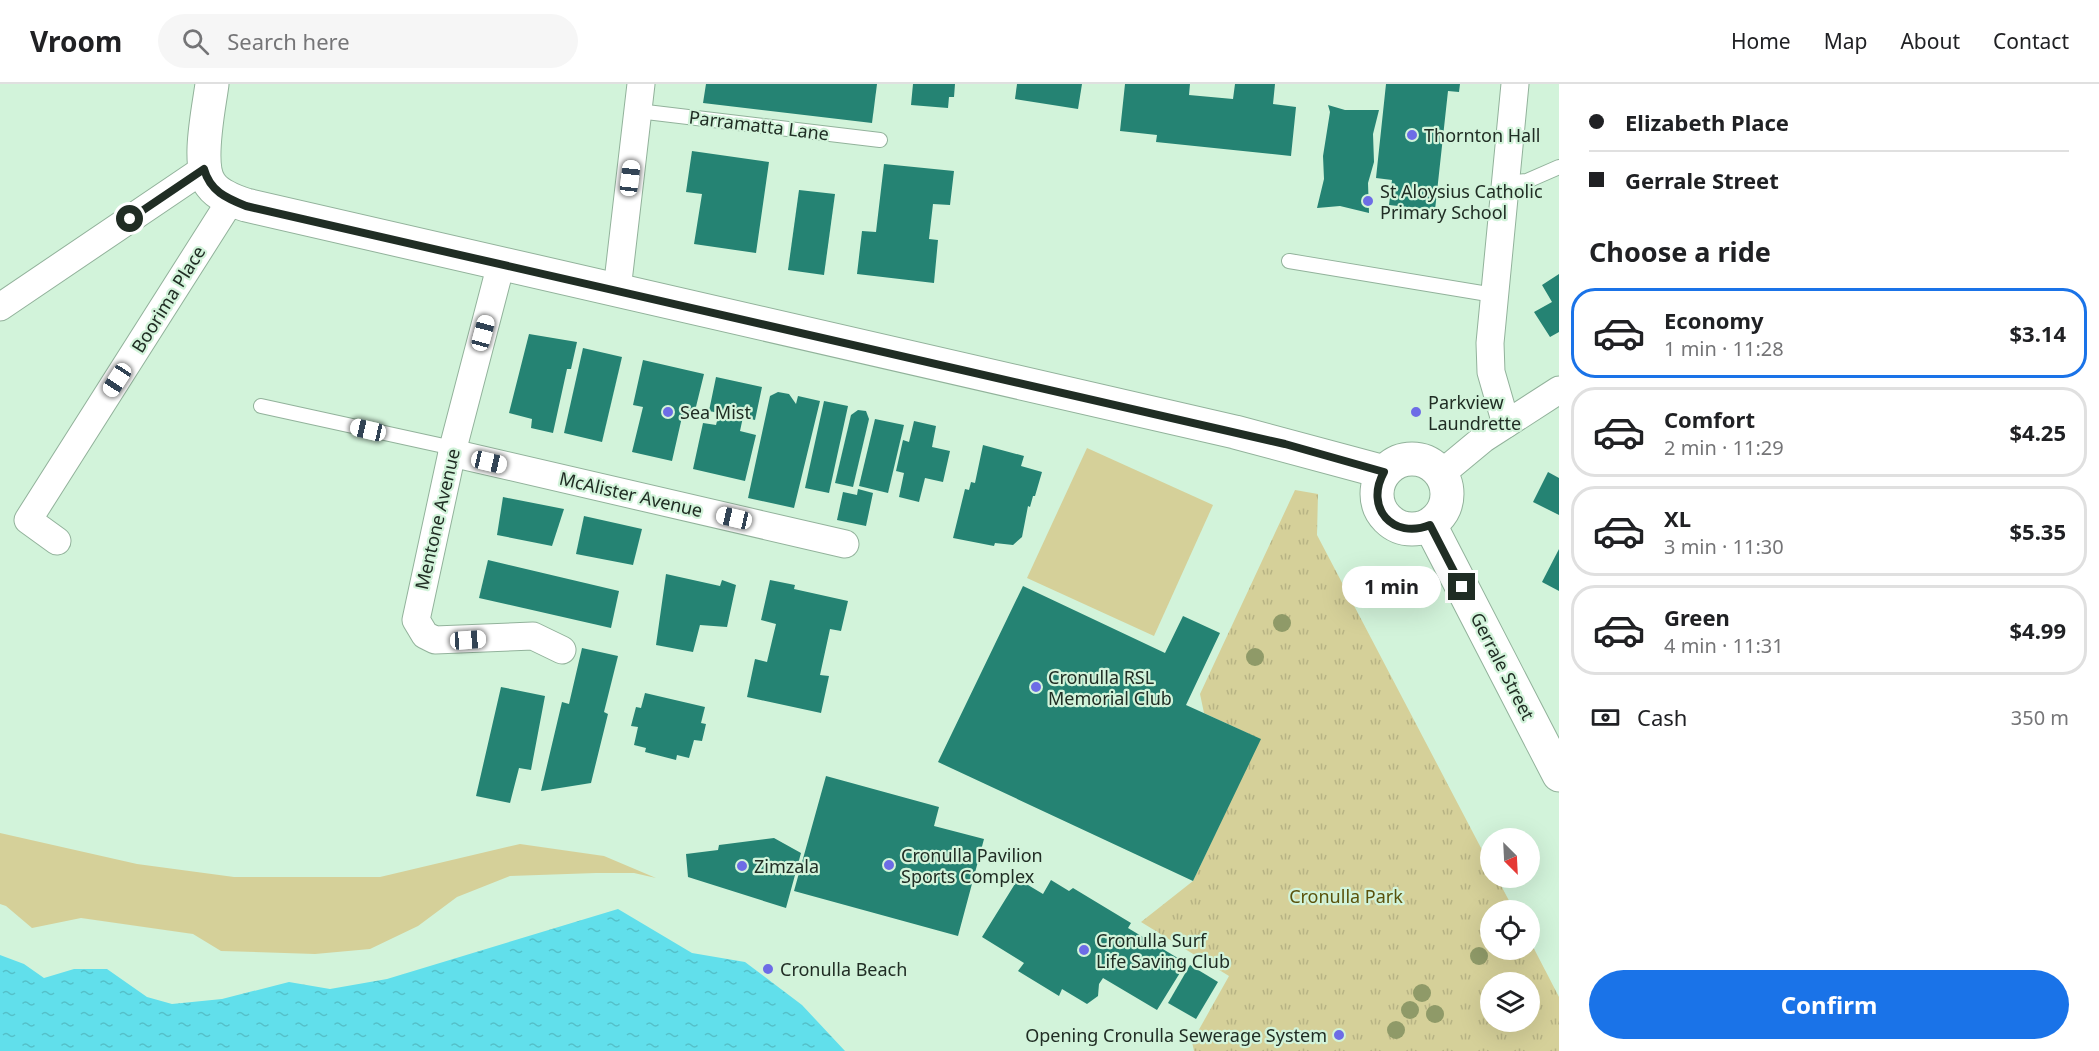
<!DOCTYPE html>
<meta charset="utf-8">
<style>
:root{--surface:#fff;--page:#f6f6f6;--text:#202124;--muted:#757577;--line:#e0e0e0;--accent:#1a73e8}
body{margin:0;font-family:"Noto Sans",sans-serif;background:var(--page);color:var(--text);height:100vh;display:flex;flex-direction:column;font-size:22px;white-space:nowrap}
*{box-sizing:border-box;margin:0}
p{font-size:20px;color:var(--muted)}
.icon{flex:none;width:33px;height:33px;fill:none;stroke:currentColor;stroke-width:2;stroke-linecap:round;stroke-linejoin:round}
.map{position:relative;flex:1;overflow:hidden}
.side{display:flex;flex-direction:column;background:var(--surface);width:540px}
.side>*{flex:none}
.hud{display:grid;align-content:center;height:132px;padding:0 30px;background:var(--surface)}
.needle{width:39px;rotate:156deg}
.fabs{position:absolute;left:1480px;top:744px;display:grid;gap:12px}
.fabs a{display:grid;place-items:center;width:60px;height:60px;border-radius:50%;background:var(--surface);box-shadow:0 6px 24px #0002;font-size:30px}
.end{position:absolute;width:27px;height:27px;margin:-14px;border:8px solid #202d24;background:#fff;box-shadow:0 0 0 3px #fff}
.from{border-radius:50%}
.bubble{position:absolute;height:42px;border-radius:21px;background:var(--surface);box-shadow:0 6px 24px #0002;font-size:20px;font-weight:700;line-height:42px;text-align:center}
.car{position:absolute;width:18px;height:36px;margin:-18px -9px;border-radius:8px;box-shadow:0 0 4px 2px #0007;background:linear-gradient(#fff 24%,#345 0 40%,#fff 0 76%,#345 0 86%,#fff 0)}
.hud b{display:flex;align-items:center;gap:21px;height:57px;font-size:22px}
.hud b+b{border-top:2px solid var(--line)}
.hud i{width:15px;height:15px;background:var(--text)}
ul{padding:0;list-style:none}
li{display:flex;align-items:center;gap:18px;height:90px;margin:0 12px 9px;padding:0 18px;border:3px solid var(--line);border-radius:24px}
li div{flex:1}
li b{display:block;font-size:22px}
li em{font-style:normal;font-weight:700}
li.active{border-color:var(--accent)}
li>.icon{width:54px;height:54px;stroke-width:1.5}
h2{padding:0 30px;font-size:27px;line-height:72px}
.pay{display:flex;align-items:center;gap:15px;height:66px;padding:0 30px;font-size:22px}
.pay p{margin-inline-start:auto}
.button{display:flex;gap:12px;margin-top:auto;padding:12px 30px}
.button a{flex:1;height:69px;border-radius:36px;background:var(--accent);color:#fff;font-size:24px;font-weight:700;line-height:69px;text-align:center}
header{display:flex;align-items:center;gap:36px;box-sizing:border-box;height:84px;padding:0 30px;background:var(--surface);border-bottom:2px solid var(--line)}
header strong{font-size:28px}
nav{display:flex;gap:33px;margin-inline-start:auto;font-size:21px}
.search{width:420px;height:54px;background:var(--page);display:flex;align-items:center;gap:15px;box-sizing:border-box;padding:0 21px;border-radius:33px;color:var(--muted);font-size:22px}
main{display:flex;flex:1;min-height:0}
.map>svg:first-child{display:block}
</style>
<header>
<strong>Vroom</strong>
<div class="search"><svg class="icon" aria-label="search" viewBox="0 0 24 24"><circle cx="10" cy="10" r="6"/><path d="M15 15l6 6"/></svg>Search here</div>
<nav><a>Home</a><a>Map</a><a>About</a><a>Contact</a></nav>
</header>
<main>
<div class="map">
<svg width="1559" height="967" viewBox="0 0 1559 967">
<defs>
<pattern id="park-tufts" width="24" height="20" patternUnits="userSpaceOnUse" patternTransform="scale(1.5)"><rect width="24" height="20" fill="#d5d099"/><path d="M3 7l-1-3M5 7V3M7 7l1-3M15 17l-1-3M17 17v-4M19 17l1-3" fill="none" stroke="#b7b384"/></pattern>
<pattern id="water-ripples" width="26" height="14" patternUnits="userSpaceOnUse" patternTransform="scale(1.5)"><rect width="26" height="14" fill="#61dfeb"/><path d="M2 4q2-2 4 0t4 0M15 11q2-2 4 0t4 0" fill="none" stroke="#54c0c9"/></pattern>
</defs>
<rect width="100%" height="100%" fill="#d2f3da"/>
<g fill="#d5d099">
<polygon points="1087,364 1213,421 1154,552 1027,494"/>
<polygon points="0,749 137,780 234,793 380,793 520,760 604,772 656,794 634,789 596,789 510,792 457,813 418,842 370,865 315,870 221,867 193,850 81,834 32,844 6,822 0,820"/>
</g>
<path fill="url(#park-tufts)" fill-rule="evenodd" d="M1295 406 1318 410 1317 451 1491 783V794H1497L1514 826H1491V866H1530V857L1559 913V967H1194L1192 958 1229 892 1141 838 1193 797 1260 655 1204 629 1200 610ZM1491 898H1530V938H1491Z"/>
<polygon fill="url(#water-ripples)" points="618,825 692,869 745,878 802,921 845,967 0,967 0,871 24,880 44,894 74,885 107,885 147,913 172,920 222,915 289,898 330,905 387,895"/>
<g fill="#258373">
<polygon points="706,0 877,0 872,39 703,19"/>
<polygon points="913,0 955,0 954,13 949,13 948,24 911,21"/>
<polygon points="1017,0 1082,0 1078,25 1015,15"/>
<polygon points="1125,0 1190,0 1189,11 1233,15 1235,0 1275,0 1273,20 1296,23 1291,72 1156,58 1157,51 1120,47"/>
<polygon points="1386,0 1460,0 1459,8 1448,7 1435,126 1389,121 1392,96 1376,94"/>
<polygon points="1328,21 1345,26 1379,26 1373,50 1374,78 1368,99 1369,129 1340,122 1317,124 1324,95 1323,72 1330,28"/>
<polygon points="692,67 769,78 756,169 694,160 702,110 686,108"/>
<polygon points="884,80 954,87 950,121 933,120 929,155 938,156 934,199 857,190 862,147 876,148"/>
<polygon points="799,106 835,110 824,191 788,186"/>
<polygon points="1559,190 1559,248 1550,253 1534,228 1552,218 1542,201"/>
<polygon points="529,250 577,258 571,285 567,285 553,349 531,344 532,335 509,329"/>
<polygon points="583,264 622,273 602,358 564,349"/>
<polygon points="643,276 704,290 693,335 682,333 672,377 632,368 643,323 633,321"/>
<polygon points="716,293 762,303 755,336 743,333 740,347 756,351 745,397 693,385 703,339 716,341 719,329 709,327"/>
<polygon points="778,308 789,310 796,320 798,312 820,317 794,424 748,414 770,312"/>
<polygon points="824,317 848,322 829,409 805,404"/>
<polygon points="858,326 866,327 869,335 853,403 835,399 851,331"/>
<polygon points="875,335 904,341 888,409 859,402"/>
<polygon points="914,337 936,342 932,363 950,367 943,398 925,394 919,418 899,413 904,389 896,387 903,356 909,358"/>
<polygon points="983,361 1024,372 1021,382 1042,388 1035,412 1033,412 1030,423 1028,422 1022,453 1013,461 995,459 994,462 953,454 965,405 969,406 971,398 975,399"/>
<polygon points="1548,388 1559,394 1559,431 1533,418"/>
<polygon points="858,405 873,409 866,442 837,436 843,408 857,411"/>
<polygon points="503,413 564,425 552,462 497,451"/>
<polygon points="584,432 642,445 633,481 576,470"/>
<polygon points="1559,465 1559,507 1542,498"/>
<polygon points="488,476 619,507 611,544 479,514"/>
<polygon points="666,490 720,502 722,496 736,501 727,543 700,541 693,568 656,561"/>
<polygon points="770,496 795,501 794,505 848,517 841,547 830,545 820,591 829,592 821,629 747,613 755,575 767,578 776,540 761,536"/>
<polygon points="1023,502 1165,569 1183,532 1220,549 1186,621 1261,655 1193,797 938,678"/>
<polygon points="582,564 618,572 604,628 608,630 591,699 541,707 562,618 569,620"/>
<polygon points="501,603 545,612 531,686 519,684 510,719 476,712"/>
<polygon points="645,609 705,623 701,639 706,640 702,657 694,656 689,674 677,671 676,676 645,668 646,664 634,661 638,643 631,642 636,623 641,624"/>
<polygon points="826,692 939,723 934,742 984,755 958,852 794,807"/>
<polygon points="774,754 801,769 786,824 688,793 686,770 718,766 719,761"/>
<polygon points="1018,795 1043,810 1051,796 1069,807 1073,804 1131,839 1128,844 1186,879 1157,926 1103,894 1099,900 1098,912 1087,920 1062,905 1059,912 1018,887 1024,879 982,853"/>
<polygon points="1190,881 1218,898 1196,935 1168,919"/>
</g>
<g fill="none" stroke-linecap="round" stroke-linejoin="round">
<g stroke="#92b29b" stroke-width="16">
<g id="lane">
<polyline points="638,27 880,56"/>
<polyline points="1503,99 1527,97 1559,83"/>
<polyline points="1289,177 1494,211"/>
<polyline points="261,322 453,364"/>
</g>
</g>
<g stroke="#92b29b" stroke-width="29">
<g id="street">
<polyline points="501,180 453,364 416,536 425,551 435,556 533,552 562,566"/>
<polyline points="617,206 641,0"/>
<polyline points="0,223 204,85"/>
<polyline points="1506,340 1491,288 1490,259 1515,0"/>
<polyline points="452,369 845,460"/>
<polyline points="1442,389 1483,355 1559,306"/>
<polyline points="57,457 28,436 231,116"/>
</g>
</g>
<g stroke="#92b29b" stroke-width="35">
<g id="secondary">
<path d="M212 0C209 24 196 82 211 101 219 112 234 117 246 121L1235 348 1384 388"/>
<circle cx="1412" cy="410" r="35"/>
<polyline points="1430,441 1559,691"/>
</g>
</g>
<use href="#lane" stroke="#fff" stroke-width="14"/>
<use href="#street" stroke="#fff" stroke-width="27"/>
<use href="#secondary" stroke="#fff" stroke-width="33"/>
</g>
<g fill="#8f9a68">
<circle cx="1282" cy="539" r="9"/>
<circle cx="1255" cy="573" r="9"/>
<circle cx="1479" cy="872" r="9"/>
<circle cx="1422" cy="909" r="9"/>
<circle cx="1410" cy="926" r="9"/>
<circle cx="1435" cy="930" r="9"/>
<circle cx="1396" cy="946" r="9"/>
</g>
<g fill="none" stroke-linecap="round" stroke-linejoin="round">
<path stroke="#202d24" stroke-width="8" d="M130 135 204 85C210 107 226 114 246 122L1285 360 1384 388C1364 424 1393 456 1430 441L1462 503"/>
</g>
<g fill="#6d6ce6" stroke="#d2f3da" stroke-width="2">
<circle cx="1412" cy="51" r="6"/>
<circle cx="1368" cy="117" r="6"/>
<circle cx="668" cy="328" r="6"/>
<circle cx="1416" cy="328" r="6"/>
<circle cx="1036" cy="603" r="6"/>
<circle cx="889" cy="781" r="6"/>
<circle cx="742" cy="782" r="6"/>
<circle cx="1084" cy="866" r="6"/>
<circle cx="768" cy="885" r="6"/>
<circle cx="1339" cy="951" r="6"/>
</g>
<g text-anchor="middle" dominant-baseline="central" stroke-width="4.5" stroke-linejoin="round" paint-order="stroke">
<g font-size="18" fill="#202d24" stroke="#d2f3da">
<text transform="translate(759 41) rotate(7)">Parramatta Lane</text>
<text transform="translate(168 215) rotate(-58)">Boorima Place</text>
<text transform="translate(631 410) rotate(13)">McAlister Avenue</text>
<text transform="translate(437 435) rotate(-77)">Mentone Avenue</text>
<text transform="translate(1503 582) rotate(63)">Gerrale Street</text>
</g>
<g font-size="18" fill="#202d24" stroke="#d2f3da" text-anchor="start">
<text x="1424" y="51">Thornton Hall</text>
<text x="1380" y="107">St Aloysius Catholic<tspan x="1380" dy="21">Primary School</tspan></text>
<text x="1428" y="318">Parkview<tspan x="1428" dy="21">Laundrette</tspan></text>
<text x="680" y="328">Sea Mist</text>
<text x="1048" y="593">Cronulla RSL<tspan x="1048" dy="21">Memorial Club</tspan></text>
<text x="901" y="771">Cronulla Pavilion<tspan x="901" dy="21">Sports Complex</tspan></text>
<text x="754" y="782">Zimzala</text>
<text x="1096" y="856">Cronulla Surf<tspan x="1096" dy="21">Life Saving Club</tspan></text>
<text x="780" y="885">Cronulla Beach</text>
<text x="1327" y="951" text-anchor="end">Opening Cronulla Sewerage System</text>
</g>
<g font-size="18" fill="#59510b" stroke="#d2f3da">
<text x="1346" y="812">Cronulla Park</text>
</g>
</g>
</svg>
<div class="fabs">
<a><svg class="needle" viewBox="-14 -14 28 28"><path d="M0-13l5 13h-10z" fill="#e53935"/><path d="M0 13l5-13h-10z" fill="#757577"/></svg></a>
<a><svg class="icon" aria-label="locate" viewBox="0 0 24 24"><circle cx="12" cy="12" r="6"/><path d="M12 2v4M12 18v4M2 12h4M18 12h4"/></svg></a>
<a><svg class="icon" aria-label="layers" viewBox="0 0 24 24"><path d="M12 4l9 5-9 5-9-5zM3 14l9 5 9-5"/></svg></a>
</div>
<i class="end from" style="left:130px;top:135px"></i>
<i class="end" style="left:1462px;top:503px"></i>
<div class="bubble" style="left:1342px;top:482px;width:99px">1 min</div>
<i class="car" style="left:630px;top:94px;rotate:7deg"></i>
<i class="car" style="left:483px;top:249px;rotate:15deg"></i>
<i class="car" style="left:117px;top:296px;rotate:213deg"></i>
<i class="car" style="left:368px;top:346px;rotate:283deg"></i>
<i class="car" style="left:489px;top:378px;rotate:103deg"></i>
<i class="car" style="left:734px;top:434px;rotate:283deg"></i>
<i class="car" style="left:468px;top:556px;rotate:86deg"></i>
</div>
<section class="side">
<div class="hud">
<b><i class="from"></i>Elizabeth Place</b>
<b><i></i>Gerrale Street</b>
</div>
<h2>Choose a ride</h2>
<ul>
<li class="active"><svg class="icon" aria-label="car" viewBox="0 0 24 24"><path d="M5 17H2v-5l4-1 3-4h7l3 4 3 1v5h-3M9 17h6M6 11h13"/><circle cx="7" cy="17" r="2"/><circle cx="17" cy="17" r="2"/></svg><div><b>Economy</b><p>1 min · 11:28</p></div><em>$3.14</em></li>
<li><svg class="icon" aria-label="car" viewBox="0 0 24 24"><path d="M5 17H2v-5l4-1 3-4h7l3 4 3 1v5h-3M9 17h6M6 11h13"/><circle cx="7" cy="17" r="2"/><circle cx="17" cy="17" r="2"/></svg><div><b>Comfort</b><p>2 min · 11:29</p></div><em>$4.25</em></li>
<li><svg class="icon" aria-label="car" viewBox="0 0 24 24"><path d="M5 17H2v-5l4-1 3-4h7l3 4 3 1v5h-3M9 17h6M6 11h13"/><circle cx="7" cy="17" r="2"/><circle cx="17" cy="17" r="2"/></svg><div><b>XL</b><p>3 min · 11:30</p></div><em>$5.35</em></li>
<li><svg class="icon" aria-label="car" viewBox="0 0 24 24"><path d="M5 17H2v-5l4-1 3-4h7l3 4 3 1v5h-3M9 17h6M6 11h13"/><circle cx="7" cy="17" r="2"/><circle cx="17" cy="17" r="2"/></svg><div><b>Green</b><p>4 min · 11:31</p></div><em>$4.99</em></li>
</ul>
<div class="pay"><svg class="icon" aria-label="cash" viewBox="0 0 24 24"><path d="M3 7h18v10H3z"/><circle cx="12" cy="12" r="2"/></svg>Cash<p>350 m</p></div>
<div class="button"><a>Confirm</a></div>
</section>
</main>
